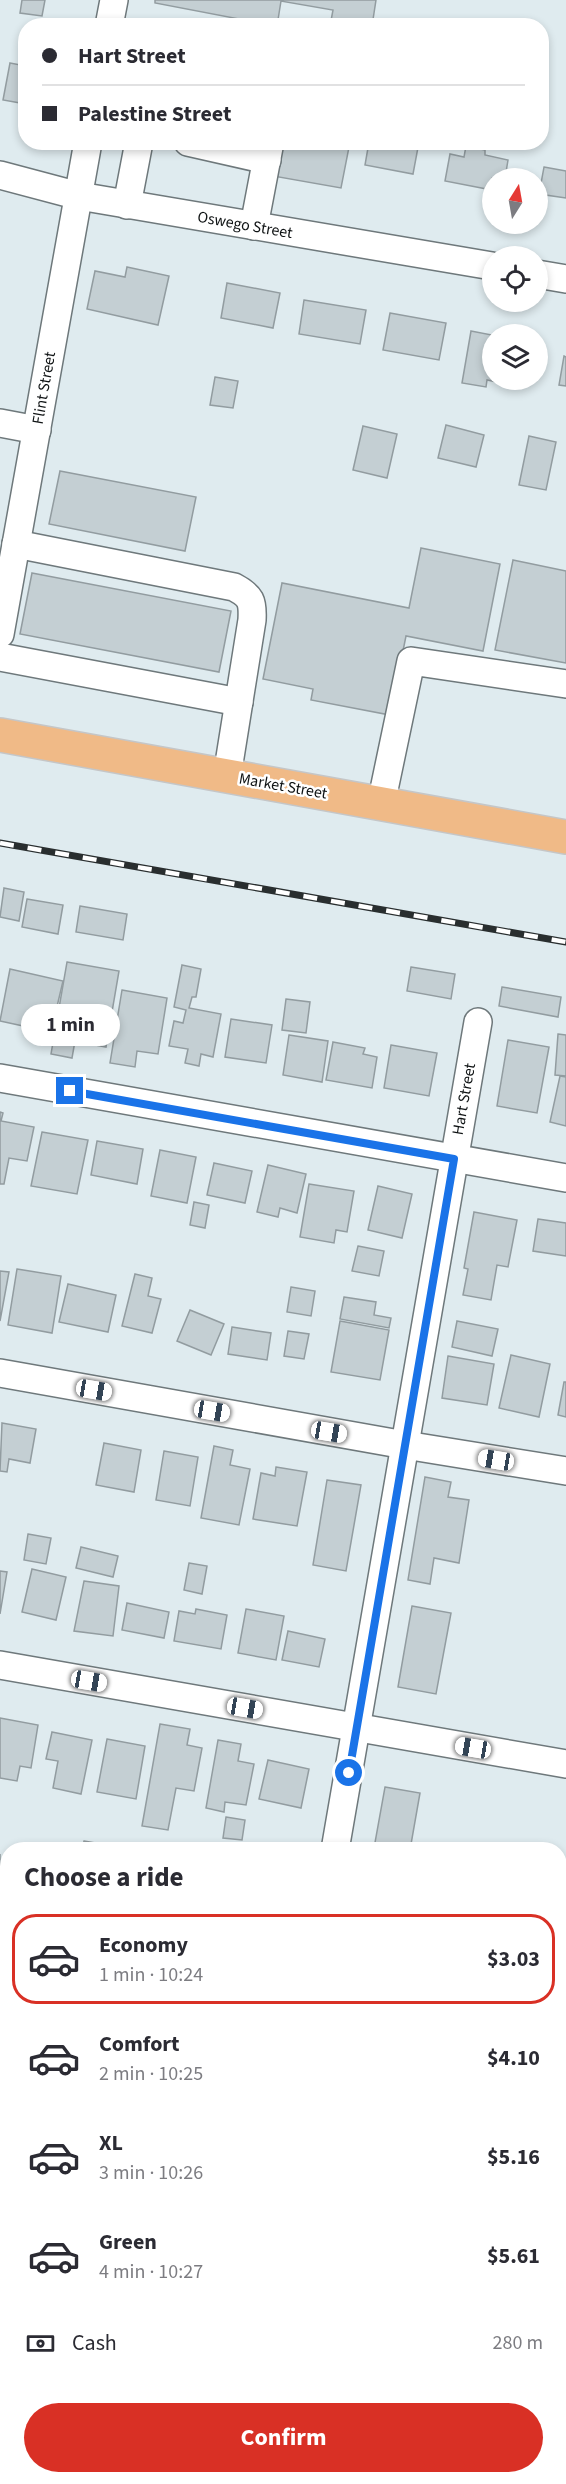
<!DOCTYPE html>
<meta charset="utf-8">
<style>
:root{--surface:#fff;--page:#f7f7f7;--text:#2b2b33;--muted:#7c7c81;--line:#e1e1e2;--accent:#d93025}
body{margin:0;font-family:"Source Sans 3",sans-serif;background:var(--page);color:var(--text);height:100vh;display:flex;flex-direction:column;font-size:22px;white-space:nowrap}
*{box-sizing:border-box;margin:0}
p{font-size:20px;color:var(--muted)}
.icon{flex:none;width:33px;height:33px;fill:none;stroke:currentColor;stroke-width:2;stroke-linecap:round;stroke-linejoin:round}
.map{position:relative;flex:1;overflow:hidden}
.sheet{position:absolute;left:0px;top:1842px;width:567px;height:642px;display:flex;flex-direction:column;background:var(--surface);border-radius:24px 24px 0 0;box-shadow:0 3px 9px #0003}
.sheet>*{flex:none}
.hud{position:absolute;left:18px;top:18px;width:531px;height:132px;border-radius:24px;box-shadow:0 3px 9px #0003;display:grid;align-content:center;height:132px;padding:0 24px;background:var(--surface)}
.needle{width:39px;rotate:11deg}
.fabs{position:absolute;left:482px;top:168px;display:grid;gap:12px}
.fabs a{display:grid;place-items:center;width:66px;height:66px;border-radius:50%;background:var(--surface);box-shadow:0 3px 9px #0003;font-size:30px}
.end{position:absolute;width:27px;height:27px;margin:-14px;border:8px solid #1a73e8;background:#fff;box-shadow:0 0 0 3px #fff}
.from{border-radius:50%}
.bubble{position:absolute;height:42px;border-radius:21px;background:var(--surface);box-shadow:0 3px 9px #0003;font-size:20px;font-weight:700;line-height:42px;text-align:center}
.car{position:absolute;width:18px;height:36px;margin:-18px -9px;border-radius:8px;box-shadow:0 0 4px 2px #0007;background:linear-gradient(#fff 24%,#345 0 40%,#fff 0 76%,#345 0 86%,#fff 0)}
.hud b{display:flex;align-items:center;gap:21px;height:57px;font-size:22px}
.hud b+b{border-top:2px solid var(--line)}
.hud i{width:15px;height:15px;background:var(--text)}
ul{padding:0;list-style:none}
li{display:flex;align-items:center;gap:18px;height:90px;margin:0 12px 9px;padding:0 12px;border:3px solid transparent;border-radius:24px}
li div{flex:1}
li b{display:block;font-size:22px}
li em{font-style:normal;font-weight:700}
li.active{border-color:var(--accent)}
li>.icon{width:54px;height:54px;stroke-width:1.5}
h2{padding:0 24px;font-size:27px;line-height:72px}
.pay{display:flex;align-items:center;gap:15px;height:66px;padding:0 24px;font-size:22px}
.pay p{margin-inline-start:auto}
.primary-button{display:flex;gap:12px;margin-top:auto;padding:12px 24px}
.primary-button a{flex:1;height:69px;border-radius:36px;background:var(--accent);color:#fff;font-size:24px;font-weight:700;line-height:69px;text-align:center}
.map>svg:first-child{display:block}
</style>
<div class="map">
<svg width="566" height="2484" viewBox="0 0 566 2484">
<rect width="100%" height="100%" fill="#dfebef"/>
<g fill="#c4cfd3" stroke="#929ca0" stroke-width="1.5">
<polygon points="22,0 45,0 42,16 20,13"/>
<polygon points="155,0 376,0 372,26 330,26 333,10 281,1 277,26 275,26 155,3"/>
<polygon points="10,63 26,66 26,104 3,100"/>
<polygon points="279,142 307,147 308,142 350,142 341,188 273,176"/>
<polygon points="369,142 419,142 413,174 365,165"/>
<polygon points="466,146 485,150 485,155 508,160 505,178 492,178 492,190 445,181 450,154 464,157"/>
<polygon points="544,167 566,171 566,198 539,194"/>
<polygon points="127,267 169,276 158,325 87,309 95,271 125,277"/>
<polygon points="227,283 280,293 273,328 221,318"/>
<polygon points="304,300 366,310 360,344 299,334"/>
<polygon points="390,313 446,323 439,360 383,350"/>
<polygon points="471,331 492,335 492,380 520,380 518,386 487,380 486,387 462,383"/>
<polygon points="564,356 566,357 566,386 559,385"/>
<polygon points="215,377 238,381 233,408 210,405"/>
<polygon points="446,425 484,435 476,467 438,458"/>
<polygon points="363,426 397,434 387,478 353,470"/>
<polygon points="529,436 556,442 546,490 519,485"/>
<polygon points="60,471 196,497 185,551 49,524"/>
<polygon points="421,548 500,564 483,651 406,636 390,715 311,700 313,689 263,679 282,583 409,608"/>
<polygon points="513,560 566,571 566,663 495,650"/>
<polygon points="32,573 231,611 219,672 20,634"/>
<polygon points="4,888 24,892 19,921 0,917"/>
<polygon points="27,899 63,905 58,934 22,927"/>
<polygon points="80,906 127,914 123,940 76,932"/>
<polygon points="67,962 119,971 106,1047 75,1041 72,1058 51,1054"/>
<polygon points="182,965 201,969 196,997 192,997 189,1008 221,1014 213,1057 201,1054 199,1066 185,1063 188,1049 169,1046 174,1021 183,1023 186,1010 174,1007"/>
<polygon points="411,967 455,974 451,999 407,991"/>
<polygon points="10,969 63,981 51,1032 0,1021"/>
<polygon points="502,987 561,997 558,1017 499,1006"/>
<polygon points="122,990 167,998 158,1054 137,1051 135,1067 110,1063"/>
<polygon points="286,999 310,1002 306,1033 282,1030"/>
<polygon points="231,1019 272,1025 266,1063 225,1057"/>
<polygon points="558,1034 566,1035 566,1076 555,1075"/>
<polygon points="289,1035 328,1041 322,1082 283,1075"/>
<polygon points="508,1040 549,1047 537,1113 497,1106"/>
<polygon points="333,1042 365,1048 363,1054 377,1057 372,1088 326,1080"/>
<polygon points="391,1045 437,1053 429,1096 384,1088"/>
<polygon points="560,1076 566,1077 566,1126 550,1122"/>
<polygon points="0,1112 3,1113 1,1121 34,1127 27,1161 9,1158 4,1184 0,1184"/>
<polygon points="42,1132 88,1140 77,1194 31,1186"/>
<polygon points="97,1141 143,1149 137,1184 91,1175"/>
<polygon points="160,1150 196,1157 187,1203 151,1196"/>
<polygon points="214,1163 252,1171 245,1203 207,1195"/>
<polygon points="268,1165 306,1174 297,1213 280,1208 278,1217 257,1212"/>
<polygon points="309,1184 354,1191 347,1232 336,1230 334,1243 300,1237"/>
<polygon points="378,1186 412,1194 402,1238 368,1230"/>
<polygon points="194,1202 209,1205 205,1228 190,1225"/>
<polygon points="474,1212 517,1220 508,1267 497,1265 491,1300 463,1295 468,1269 464,1268"/>
<polygon points="538,1219 566,1223 566,1256 533,1251"/>
<polygon points="358,1246 384,1251 379,1276 352,1271"/>
<polygon points="17,1269 61,1276 52,1333 8,1325"/>
<polygon points="0,1271 9,1272 0,1321"/>
<polygon points="135,1274 152,1278 148,1296 161,1299 152,1333 122,1326"/>
<polygon points="68,1284 116,1295 108,1332 59,1322"/>
<polygon points="291,1287 315,1291 311,1316 287,1312"/>
<polygon points="344,1297 376,1302 374,1315 391,1318 389,1328 340,1319"/>
<polygon points="190,1310 224,1324 211,1355 177,1341"/>
<polygon points="340,1321 389,1330 380,1380 331,1372"/>
<polygon points="457,1321 498,1329 492,1356 452,1347"/>
<polygon points="232,1327 271,1333 267,1360 228,1354"/>
<polygon points="288,1331 309,1334 304,1359 284,1356"/>
<polygon points="511,1355 550,1364 539,1417 499,1408"/>
<polygon points="448,1356 494,1364 487,1405 442,1398"/>
<polygon points="564,1382 566,1382 566,1417 558,1415"/>
<polygon points="2,1423 36,1429 30,1463 9,1459 7,1472 0,1471"/>
<polygon points="104,1443 141,1450 134,1492 96,1485"/>
<polygon points="214,1446 233,1450 230,1465 250,1469 239,1525 201,1518"/>
<polygon points="164,1451 198,1457 190,1506 156,1500"/>
<polygon points="276,1467 307,1472 297,1526 253,1519 261,1473 275,1476"/>
<polygon points="425,1477 451,1482 448,1497 469,1500 459,1563 434,1558 430,1584 408,1580"/>
<polygon points="327,1480 361,1485 346,1571 313,1565"/>
<polygon points="28,1534 51,1538 46,1564 24,1560"/>
<polygon points="81,1547 118,1556 113,1577 76,1568"/>
<polygon points="189,1563 207,1566 202,1594 184,1590"/>
<polygon points="32,1569 66,1577 56,1620 22,1612"/>
<polygon points="0,1571 7,1572 0,1614"/>
<polygon points="84,1581 119,1586 113,1636 74,1631"/>
<polygon points="127,1603 169,1612 164,1638 122,1630"/>
<polygon points="412,1606 451,1613 436,1694 398,1687"/>
<polygon points="196,1609 227,1615 221,1649 174,1641 179,1611 195,1614"/>
<polygon points="246,1609 284,1616 276,1660 238,1653"/>
<polygon points="288,1631 325,1639 319,1667 282,1660"/>
<polygon points="0,1718 38,1725 31,1768 20,1766 17,1781 0,1778"/>
<polygon points="160,1724 190,1729 187,1745 202,1748 194,1791 176,1788 168,1830 142,1826"/>
<polygon points="52,1732 92,1740 81,1794 53,1788 58,1761 46,1759"/>
<polygon points="107,1739 145,1746 136,1799 97,1792"/>
<polygon points="218,1740 241,1744 238,1761 254,1764 246,1805 225,1802 224,1812 206,1808"/>
<polygon points="268,1760 309,1769 301,1808 259,1799"/>
<polygon points="385,1787 420,1793 410,1850 374,1848"/>
<polygon points="226,1817 245,1820 242,1840 223,1838"/>
<polygon points="84,1841 129,1849 129,1850 82,1850"/>
<polygon points="0,1854 0,1866 8,1867 8,1911 0,1910"/>
<polygon points="0,2171 8,2172 8,2204 0,2203"/>
<polygon points="8,2315 8,2354 0,2352"/>
<polygon points="0,2468 8,2469 8,2476 20,2476 19,2484 0,2484"/>
<polygon points="37,2476 76,2476 75,2484 36,2484"/>
</g>
<g fill="none" stroke-linecap="round" stroke-linejoin="round">
<g stroke="#6e787b" stroke-width="30">
<g id="minor">
<polyline points="109,26 114,0"/>
<polyline points="188,142 267,160"/>
<polyline points="0,175 79,196 492,266"/>
<polyline points="127,205 139,142"/>
<polyline points="254,226 270,142"/>
<polyline points="537,274 566,279"/>
<polyline points="0,423 37,430"/>
<path d="M16 544 234 587C251 596 253 601 252 620L227 776"/>
<polyline points="0,634 88,142"/>
<polyline points="0,657 239,702"/>
<polyline points="381,804 411,661 566,684"/>
<polyline points="0,1078 566,1178"/>
<polyline points="0,1373 405,1445 566,1471"/>
<polyline points="0,1665 566,1764"/>
<polyline points="335,1850 478,1022"/>
<polyline points="0,1963 8,1964"/>
<polyline points="560,2061 566,2062"/>
<polyline points="0,2256 8,2257"/>
<polyline points="560,2353 566,2355"/>
<polyline points="226,2484 227,2476"/>
</g>
</g>
<g stroke="#c5c6c7" stroke-width="36">
<polyline id="major" points="0,735 566,837"/>
</g>
<use href="#minor" stroke="#fff" stroke-width="27"/>
<use href="#major" stroke="#f0ba87" stroke-width="33"/>
<g stroke="#292e2f" stroke-width="7">
<polyline id="rail" points="0,843 566,942"/>
</g>
<use href="#rail" stroke="#fff" stroke-width="4.5" stroke-dasharray="14" stroke-linecap="butt"/>
</g>
<g fill="none" stroke-linecap="round" stroke-linejoin="round">
<polyline stroke="#1a73e8" stroke-width="8" points="70,1091 454,1159 349,1773"/>
</g>
<g text-anchor="middle" dominant-baseline="central" stroke-width="5" stroke-linejoin="round" paint-order="stroke">
<g font-size="16" fill="#0f1314" stroke="#fff">
<text transform="translate(245 225) rotate(10)">Oswego Street</text>
<text transform="translate(44 388) rotate(-80)">Flint Street</text>
<text transform="translate(283 786) rotate(10)">Market Street</text>
<text transform="translate(464 1099) rotate(-80)">Hart Street</text>
</g>
</g>
</svg>
<div class="fabs">
<a><svg class="needle" viewBox="-14 -14 28 28"><path d="M0-13l5 13h-10z" fill="#e53935"/><path d="M0 13l5-13h-10z" fill="#7c7c81"/></svg></a>
<a><svg class="icon" aria-label="locate" viewBox="0 0 24 24"><circle cx="12" cy="12" r="6"/><path d="M12 2v4M12 18v4M2 12h4M18 12h4"/></svg></a>
<a><svg class="icon" aria-label="layers" viewBox="0 0 24 24"><path d="M12 4l9 5-9 5-9-5zM3 14l9 5 9-5"/></svg></a>
</div>
<i class="end from" style="left:349px;top:1773px"></i>
<i class="end" style="left:70px;top:1091px"></i>
<div class="bubble" style="left:21px;top:1004px;width:99px">1 min</div>
<i class="car" style="left:94px;top:1390px;rotate:100deg"></i>
<i class="car" style="left:212px;top:1411px;rotate:100deg"></i>
<i class="car" style="left:329px;top:1432px;rotate:100deg"></i>
<i class="car" style="left:496px;top:1460px;rotate:279deg"></i>
<i class="car" style="left:89px;top:1681px;rotate:100deg"></i>
<i class="car" style="left:245px;top:1708px;rotate:100deg"></i>
<i class="car" style="left:473px;top:1748px;rotate:280deg"></i>
<div class="hud">
<b><i class="from"></i>Hart Street</b>
<b><i></i>Palestine Street</b>
</div>
<section class="sheet">
<h2>Choose a ride</h2>
<ul>
<li class="active"><svg class="icon" aria-label="car" viewBox="0 0 24 24"><path d="M5 17H2v-5l4-1 3-4h7l3 4 3 1v5h-3M9 17h6M6 11h13"/><circle cx="7" cy="17" r="2"/><circle cx="17" cy="17" r="2"/></svg><div><b>Economy</b><p>1 min · 10:24</p></div><em>$3.03</em></li>
<li><svg class="icon" aria-label="car" viewBox="0 0 24 24"><path d="M5 17H2v-5l4-1 3-4h7l3 4 3 1v5h-3M9 17h6M6 11h13"/><circle cx="7" cy="17" r="2"/><circle cx="17" cy="17" r="2"/></svg><div><b>Comfort</b><p>2 min · 10:25</p></div><em>$4.10</em></li>
<li><svg class="icon" aria-label="car" viewBox="0 0 24 24"><path d="M5 17H2v-5l4-1 3-4h7l3 4 3 1v5h-3M9 17h6M6 11h13"/><circle cx="7" cy="17" r="2"/><circle cx="17" cy="17" r="2"/></svg><div><b>XL</b><p>3 min · 10:26</p></div><em>$5.16</em></li>
<li><svg class="icon" aria-label="car" viewBox="0 0 24 24"><path d="M5 17H2v-5l4-1 3-4h7l3 4 3 1v5h-3M9 17h6M6 11h13"/><circle cx="7" cy="17" r="2"/><circle cx="17" cy="17" r="2"/></svg><div><b>Green</b><p>4 min · 10:27</p></div><em>$5.61</em></li>
</ul>
<div class="pay"><svg class="icon" aria-label="cash" viewBox="0 0 24 24"><path d="M3 7h18v10H3z"/><circle cx="12" cy="12" r="2"/></svg>Cash<p>280 m</p></div>
<div class="primary-button"><a>Confirm</a></div>
</section>
</div>
